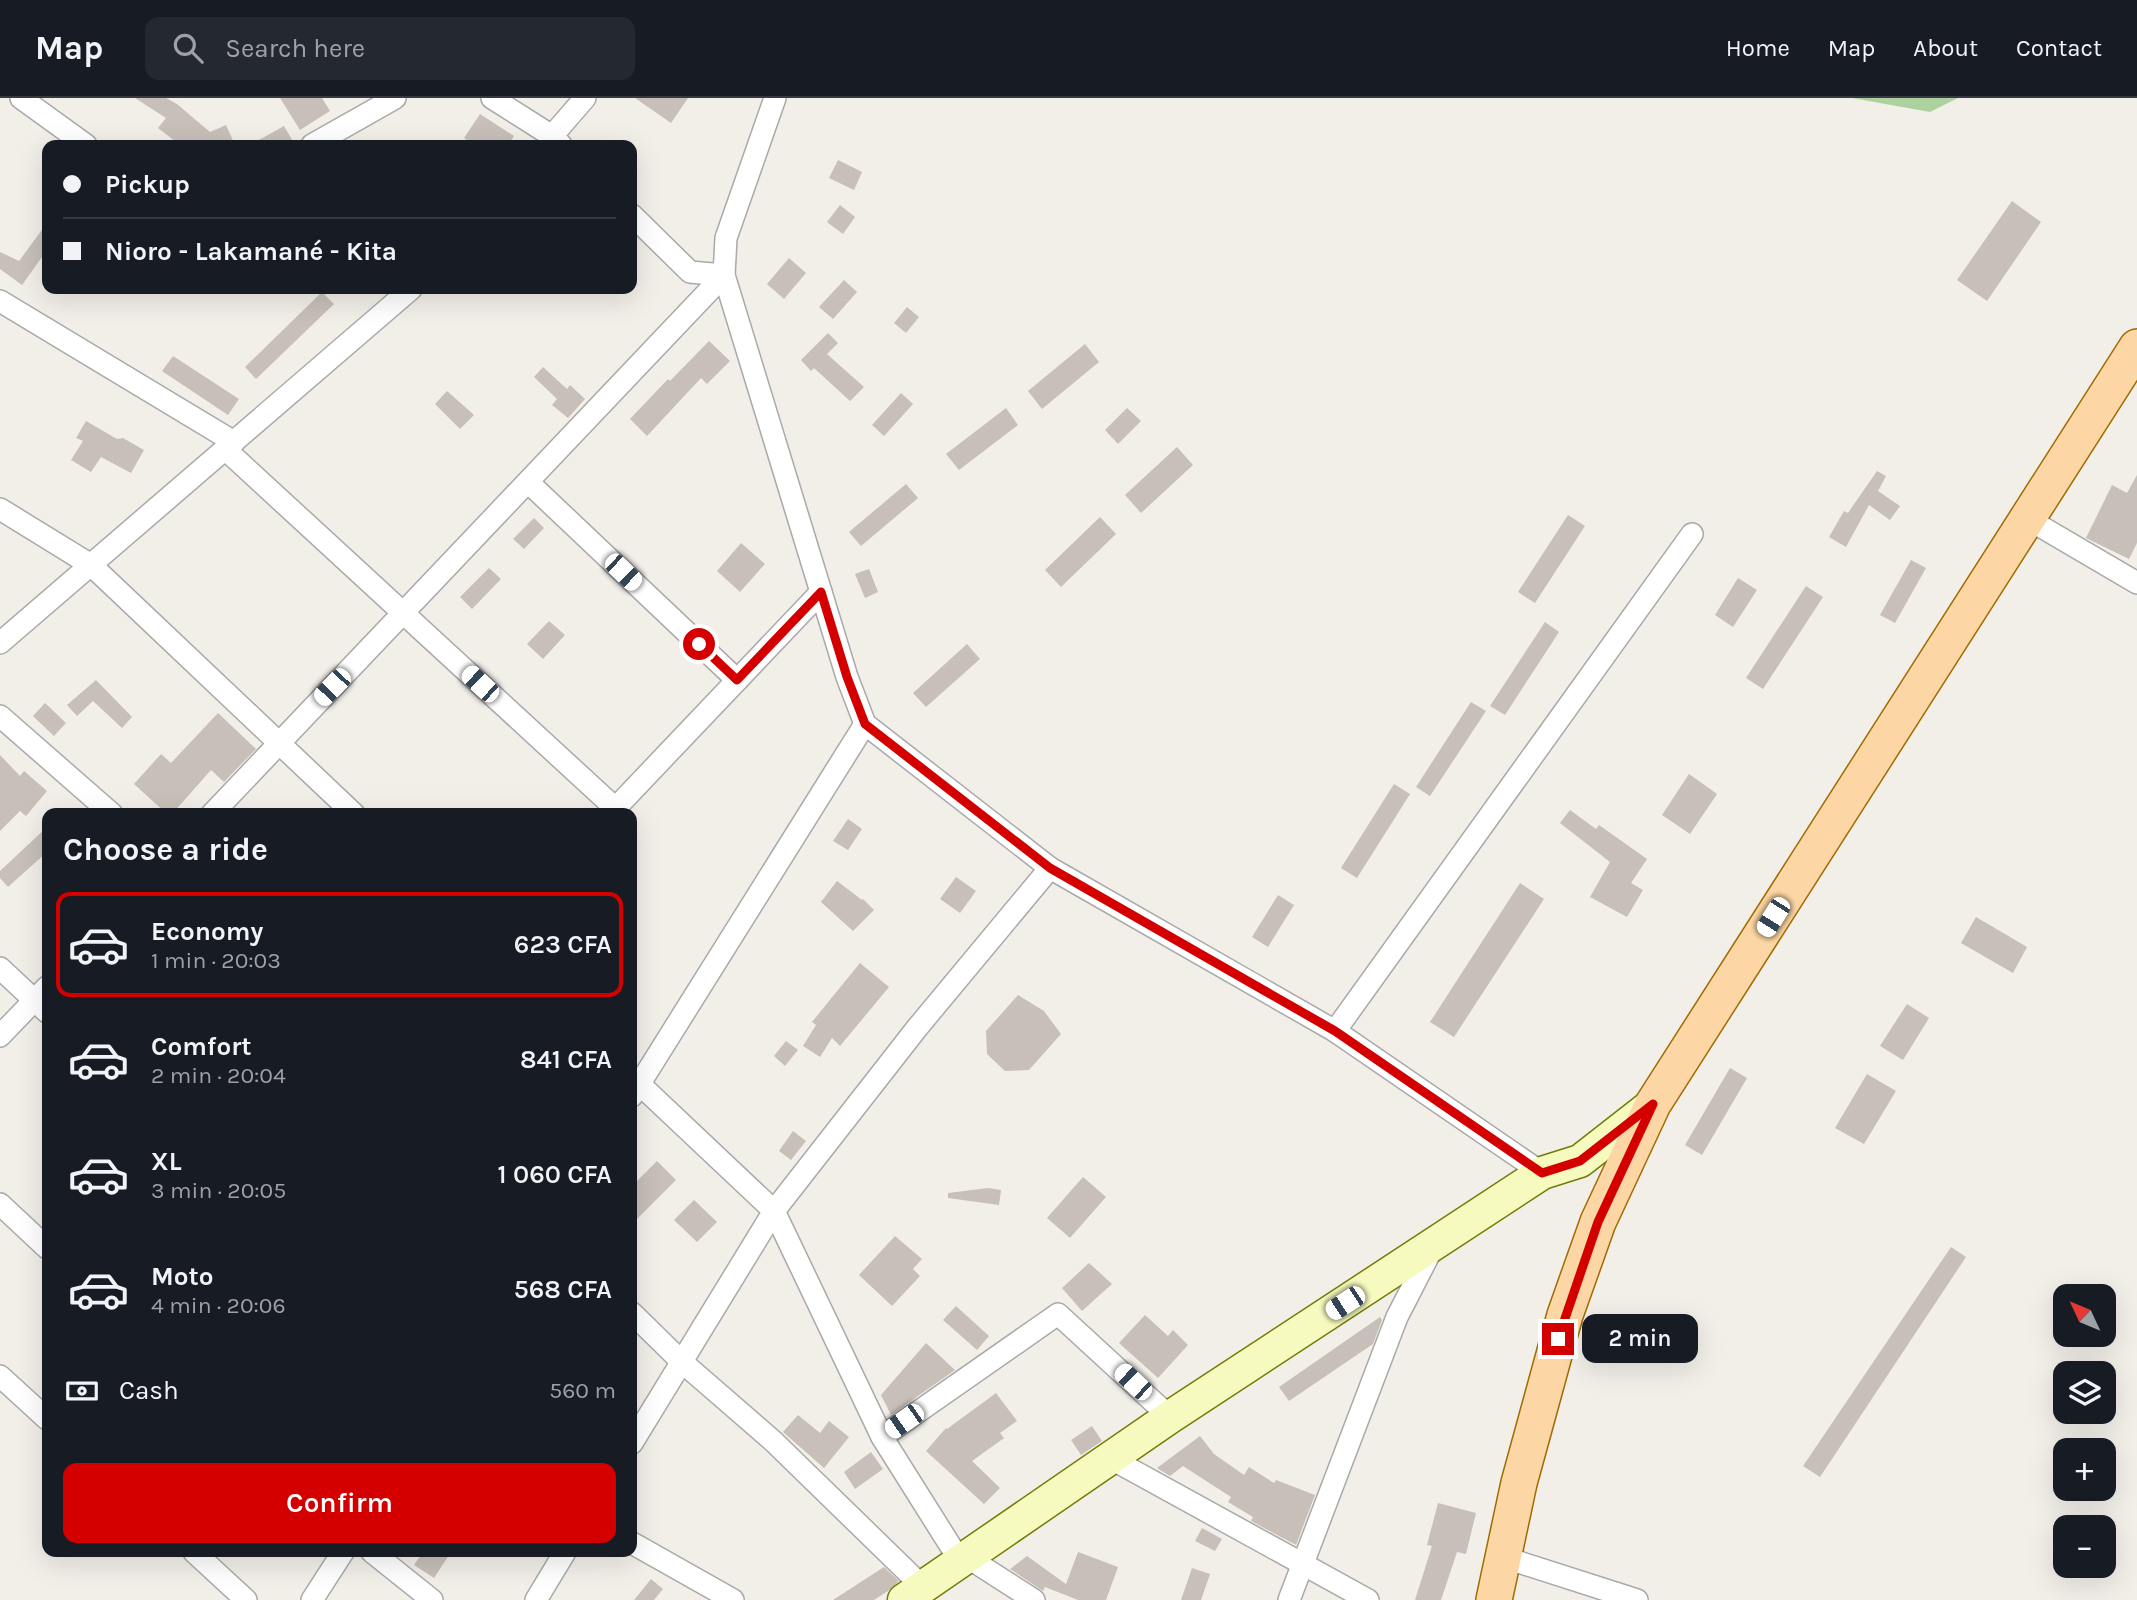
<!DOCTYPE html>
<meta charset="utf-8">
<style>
:root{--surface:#171b24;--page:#242831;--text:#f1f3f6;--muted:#9ea1a6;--line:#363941;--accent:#d40000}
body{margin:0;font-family:Karla,sans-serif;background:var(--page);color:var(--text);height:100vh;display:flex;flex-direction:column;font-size:26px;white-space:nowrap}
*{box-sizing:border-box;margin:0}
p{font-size:23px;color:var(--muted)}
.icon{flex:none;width:38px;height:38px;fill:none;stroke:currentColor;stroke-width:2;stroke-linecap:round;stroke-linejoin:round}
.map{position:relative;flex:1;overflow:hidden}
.details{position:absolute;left:42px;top:710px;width:595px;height:749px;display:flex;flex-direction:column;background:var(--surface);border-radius:14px;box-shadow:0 7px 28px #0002}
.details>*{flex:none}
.guide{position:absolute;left:42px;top:42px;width:595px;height:154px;border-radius:14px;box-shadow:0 7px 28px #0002;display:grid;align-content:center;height:154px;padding:0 21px;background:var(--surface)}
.needle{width:46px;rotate:314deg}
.controls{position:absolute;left:2053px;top:1186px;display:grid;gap:14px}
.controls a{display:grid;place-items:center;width:63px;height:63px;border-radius:14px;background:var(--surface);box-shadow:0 7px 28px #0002;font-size:35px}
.end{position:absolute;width:32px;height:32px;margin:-16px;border:9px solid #d40000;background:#fff;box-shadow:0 0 0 4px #fff}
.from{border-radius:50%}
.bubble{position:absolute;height:49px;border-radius:14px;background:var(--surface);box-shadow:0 7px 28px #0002;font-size:23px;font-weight:600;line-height:49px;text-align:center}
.car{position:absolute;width:21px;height:42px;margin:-21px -10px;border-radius:9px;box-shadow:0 0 5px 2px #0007;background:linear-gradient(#fff 24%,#345 0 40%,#fff 0 76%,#345 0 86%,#fff 0)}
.guide b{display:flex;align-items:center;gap:24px;height:66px;font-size:26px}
.guide b+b{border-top:2px solid var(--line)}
.guide i{width:18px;height:18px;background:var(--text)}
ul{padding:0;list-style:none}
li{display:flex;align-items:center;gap:21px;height:105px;margin:0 14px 10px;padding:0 7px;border:4px solid transparent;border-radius:14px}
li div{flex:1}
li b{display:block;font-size:26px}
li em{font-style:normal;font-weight:600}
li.active{border-color:var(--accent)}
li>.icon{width:63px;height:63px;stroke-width:1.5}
h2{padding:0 21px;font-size:32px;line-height:84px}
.pay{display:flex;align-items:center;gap:18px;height:77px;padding:0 21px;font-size:26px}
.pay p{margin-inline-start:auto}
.cta{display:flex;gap:14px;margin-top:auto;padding:14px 21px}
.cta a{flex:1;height:80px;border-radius:14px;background:var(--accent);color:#fff;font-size:28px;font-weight:600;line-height:80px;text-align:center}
header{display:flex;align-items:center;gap:42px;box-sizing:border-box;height:98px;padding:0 35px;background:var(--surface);border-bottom:2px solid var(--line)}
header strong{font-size:33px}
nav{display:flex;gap:38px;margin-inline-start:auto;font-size:24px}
.search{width:490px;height:63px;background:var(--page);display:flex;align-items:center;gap:18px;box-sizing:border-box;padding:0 24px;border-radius:14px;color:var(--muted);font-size:26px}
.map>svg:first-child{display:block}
</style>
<header>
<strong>Map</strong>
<div class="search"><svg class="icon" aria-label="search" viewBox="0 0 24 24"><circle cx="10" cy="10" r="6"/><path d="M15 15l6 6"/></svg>Search here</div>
<nav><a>Home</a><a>Map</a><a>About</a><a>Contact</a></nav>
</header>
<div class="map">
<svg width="2137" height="1502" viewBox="0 0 2137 1502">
<rect width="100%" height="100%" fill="#f2efe9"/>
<polygon fill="#add19e" points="1852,0 1958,0 1930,14"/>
<g fill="#c7bfb8">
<polygon points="135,0 166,0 177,6 210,34 226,27 235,47 180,47 158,30 166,20"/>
<polygon points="280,0 322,0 330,13 300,32"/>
<polygon points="635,0 688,0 671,25"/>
<polygon points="480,16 514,38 508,47 475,47 464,40"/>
<polygon points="284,28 295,47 250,47"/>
<polygon points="838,62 862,74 854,92 829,80"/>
<polygon points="2012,103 2041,124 1987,203 1957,182"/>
<polygon points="840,107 855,119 843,136 827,124"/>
<polygon points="47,125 47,152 22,187 0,171 0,154 19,163"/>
<polygon points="789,160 806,175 784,201 767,186"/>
<polygon points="844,182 857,194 833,221 819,209"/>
<polygon points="322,194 334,206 256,281 245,269"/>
<polygon points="907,209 919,219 906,235 894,225"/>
<polygon points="828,235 838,245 827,256 864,289 850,303 814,270 811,273 801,262"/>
<polygon points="709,243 730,263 707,286 701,280 647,338 630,321 668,281 670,283"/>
<polygon points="1085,246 1099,264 1042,311 1028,293"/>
<polygon points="173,258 239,301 228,317 162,273"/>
<polygon points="543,269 567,291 570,287 585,301 568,320 552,307 557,301 534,279"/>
<polygon points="447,293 474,317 460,331 435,306"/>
<polygon points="901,295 913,306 884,338 872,327"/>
<polygon points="1006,310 1018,327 959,372 946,356"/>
<polygon points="1127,310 1141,323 1118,346 1105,332"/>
<polygon points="86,323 117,341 123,340 144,352 131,375 101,359 91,374 71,362 83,343 76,340"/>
<polygon points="1177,349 1193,367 1141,415 1125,397"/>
<polygon points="1877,373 1886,378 1878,393 1900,408 1890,422 1869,407 1846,449 1829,439 1844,413 1848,415"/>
<polygon points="2137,377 2137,445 2129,461 2086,440 2112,387 2127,395"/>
<polygon points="906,386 918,400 861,448 849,434"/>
<polygon points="1568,417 1585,428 1535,505 1518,494"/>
<polygon points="1100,419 1116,436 1061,489 1045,472"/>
<polygon points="534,420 544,430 524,451 513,441"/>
<polygon points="741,445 765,466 740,494 717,473"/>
<polygon points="1911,462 1926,470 1895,525 1880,517"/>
<polygon points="489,470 501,481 472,511 460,499"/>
<polygon points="869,471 878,494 865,500 855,476"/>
<polygon points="1738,480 1757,492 1733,529 1715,517"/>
<polygon points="1806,488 1823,499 1763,591 1746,580"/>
<polygon points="549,523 565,537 543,561 527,546"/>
<polygon points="1545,524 1559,534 1505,617 1490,608"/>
<polygon points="967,546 980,561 926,609 913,595"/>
<polygon points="96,582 132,619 122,630 93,603 77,618 67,607"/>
<polygon points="1471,604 1486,613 1430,698 1416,689"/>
<polygon points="45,605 66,625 54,638 33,618"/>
<polygon points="218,615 256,651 224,684 211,672 172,716 167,716 134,686 161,656 171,665"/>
<polygon points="0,657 20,678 24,673 47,693 26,718 20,713 0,733"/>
<polygon points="1689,676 1717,696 1690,736 1662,717"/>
<polygon points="1394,686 1410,696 1357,780 1341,770"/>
<polygon points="1570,712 1596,731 1599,727 1647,761 1631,785 1643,792 1627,819 1590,799 1610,764 1560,725"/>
<polygon points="848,721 862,731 848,752 833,743"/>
<polygon points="47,729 47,754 8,789 0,780 0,773"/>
<polygon points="956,779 976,793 960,815 940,801"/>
<polygon points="837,783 862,802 863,801 874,812 853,833 821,804"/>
<polygon points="1520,785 1544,801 1454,939 1430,924"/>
<polygon points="1278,797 1294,807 1268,849 1252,839"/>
<polygon points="1976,819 2027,849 2013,875 1961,845"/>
<polygon points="860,865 889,889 840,948 832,940 820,959 803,948 816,927 812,924"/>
<polygon points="1018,897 1044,913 1061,936 1029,972 1005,973 987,956 986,933"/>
<polygon points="1907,906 1929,920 1903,962 1880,948"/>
<polygon points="786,943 798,952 785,968 774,958"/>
<polygon points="1730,970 1747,980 1702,1057 1685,1047"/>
<polygon points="1867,976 1896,993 1864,1046 1835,1030"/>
<polygon points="793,1033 806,1043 791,1062 779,1053"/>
<polygon points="657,1063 676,1082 632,1126 632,1088"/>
<polygon points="1083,1079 1106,1099 1070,1140 1047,1120"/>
<polygon points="988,1090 1001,1092 999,1107 948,1100 948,1095"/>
<polygon points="694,1102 717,1124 697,1144 674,1122"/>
<polygon points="895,1138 922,1161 913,1171 920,1178 892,1208 859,1177"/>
<polygon points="1951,1149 1966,1159 1820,1379 1803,1368"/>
<polygon points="1089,1165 1112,1186 1082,1213 1062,1190"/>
<polygon points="956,1208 989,1238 977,1252 943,1222"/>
<polygon points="1145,1217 1168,1238 1173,1232 1188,1247 1158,1280 1119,1245"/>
<polygon points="1380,1219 1382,1222 1373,1246 1289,1303 1279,1289"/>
<polygon points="926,1245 955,1272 891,1317 881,1297"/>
<polygon points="996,1295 1017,1323 1000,1335 1004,1340 972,1363 1000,1390 984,1406 926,1353 946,1330 947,1331"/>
<polygon points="798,1317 820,1335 829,1323 849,1339 824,1370 783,1334"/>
<polygon points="1092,1328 1102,1343 1081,1357 1071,1342"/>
<polygon points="1200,1338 1214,1356 1244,1377 1249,1369 1274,1385 1276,1382 1315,1397 1296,1447 1251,1423 1253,1419 1228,1404 1231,1399 1183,1368 1170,1378 1157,1370"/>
<polygon points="871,1354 883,1371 855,1391 844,1374"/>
<polygon points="1438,1405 1476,1415 1466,1456 1457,1454 1441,1502 1415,1502 1432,1448 1427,1447"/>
<polygon points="1202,1430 1222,1441 1215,1453 1195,1443"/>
<polygon points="423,1454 451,1454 434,1480 414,1467"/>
<polygon points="1078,1454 1118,1469 1106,1502 1078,1502 1045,1489 1043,1493 1010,1471 1027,1458 1066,1486"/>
<polygon points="884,1469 899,1483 888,1493 874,1502 833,1502"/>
<polygon points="1192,1470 1210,1476 1201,1502 1181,1502"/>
<polygon points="651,1481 663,1491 654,1502 634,1502"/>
</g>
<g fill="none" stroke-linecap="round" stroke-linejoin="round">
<g stroke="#a9a9a9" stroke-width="24">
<g id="minor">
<polyline points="21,0 86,47"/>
<polyline points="492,0 552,38 561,47"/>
<polyline points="552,38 585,0"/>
<polyline points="312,47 395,0"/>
<polyline points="632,117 690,174 724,177"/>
<polyline points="0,203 234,344"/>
<polyline points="225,351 615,710"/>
<polyline points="528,384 737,582"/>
<polyline points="0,411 91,467 354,716"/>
<polyline points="2028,421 2137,485"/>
<polyline points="0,545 411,191"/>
<polyline points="0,618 112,716"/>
<polyline points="212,716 724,177"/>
<polyline points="610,716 821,494"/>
<polyline points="1050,770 1335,933 1542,1075"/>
<polyline points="0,870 47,914"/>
<polyline points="1335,933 1692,436"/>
<polyline points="0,938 47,889"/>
<polyline points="632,979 774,1113 882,1339 960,1463"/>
<polyline points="632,998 865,626"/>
<polyline points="0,1106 47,1150"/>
<polyline points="632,1215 682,1264 773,1343 923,1489"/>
<polyline points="0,1278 47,1321"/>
<polyline points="882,1339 1058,1216 1170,1319"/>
<polyline points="632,1345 774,1113 917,930 1050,770 865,626 847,579 724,177 726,140 775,0"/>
<polyline points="1110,1360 1368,1502"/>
<polyline points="632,1445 733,1502"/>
<polyline points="194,1454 246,1502"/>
<polyline points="372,1454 432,1502"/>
<polyline points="967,1459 1034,1502"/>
<polyline points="1503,1459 1637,1502"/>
<polyline points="312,1502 343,1454"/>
<polyline points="536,1502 565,1454"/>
<polyline points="1289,1502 1397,1219 1432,1151"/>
</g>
</g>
<g stroke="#707d05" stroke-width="35">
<polyline id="secondary" points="904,1502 1170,1319 1542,1075 1580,1063 1653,1006"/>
</g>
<g stroke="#a06b00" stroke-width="38">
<polyline id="primary" points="1494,1502 1519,1385 1565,1217 1598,1124 1653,1006 2137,249"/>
</g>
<use href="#minor" stroke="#fff" stroke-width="21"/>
<use href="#secondary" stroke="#f7fabf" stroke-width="32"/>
<use href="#primary" stroke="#fcd6a4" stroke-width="35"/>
</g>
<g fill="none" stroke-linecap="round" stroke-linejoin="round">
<polyline stroke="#d40000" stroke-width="9" points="699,546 737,582 821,494 847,579 865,626 1050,770 1335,933 1542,1075 1580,1063 1653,1006 1598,1124 1558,1241"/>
</g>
</svg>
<div class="controls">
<a><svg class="needle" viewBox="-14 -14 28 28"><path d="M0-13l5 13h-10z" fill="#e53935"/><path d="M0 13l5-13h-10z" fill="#9ea1a6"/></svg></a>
<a><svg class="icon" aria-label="layers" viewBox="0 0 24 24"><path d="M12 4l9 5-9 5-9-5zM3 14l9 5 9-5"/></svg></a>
<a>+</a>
<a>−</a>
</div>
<i class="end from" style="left:699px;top:546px"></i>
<i class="end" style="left:1558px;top:1241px"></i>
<div class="bubble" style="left:1582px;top:1216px;width:116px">2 min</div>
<i class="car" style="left:623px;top:474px;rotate:134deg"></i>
<i class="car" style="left:480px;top:586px;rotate:313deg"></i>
<i class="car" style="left:332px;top:589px;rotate:224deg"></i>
<i class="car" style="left:1773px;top:819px;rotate:212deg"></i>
<i class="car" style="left:1345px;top:1205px;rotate:237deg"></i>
<i class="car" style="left:1133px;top:1284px;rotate:313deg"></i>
<i class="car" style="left:904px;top:1323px;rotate:235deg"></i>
<div class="guide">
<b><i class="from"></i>Pickup</b>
<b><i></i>Nioro - Lakamané - Kita</b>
</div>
<section class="details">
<h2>Choose a ride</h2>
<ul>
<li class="active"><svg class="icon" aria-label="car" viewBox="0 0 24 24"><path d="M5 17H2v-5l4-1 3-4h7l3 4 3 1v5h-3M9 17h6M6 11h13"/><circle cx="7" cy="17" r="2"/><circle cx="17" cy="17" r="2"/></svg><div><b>Economy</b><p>1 min · 20:03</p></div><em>623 CFA</em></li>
<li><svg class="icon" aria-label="car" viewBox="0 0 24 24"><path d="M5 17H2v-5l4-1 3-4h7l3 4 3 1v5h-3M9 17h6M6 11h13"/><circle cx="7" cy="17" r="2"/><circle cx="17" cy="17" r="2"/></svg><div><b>Comfort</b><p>2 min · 20:04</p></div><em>841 CFA</em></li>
<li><svg class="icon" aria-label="car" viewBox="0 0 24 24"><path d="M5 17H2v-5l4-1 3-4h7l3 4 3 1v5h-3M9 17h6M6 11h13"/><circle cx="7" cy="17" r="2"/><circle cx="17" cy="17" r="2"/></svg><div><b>XL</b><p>3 min · 20:05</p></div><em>1 060 CFA</em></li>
<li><svg class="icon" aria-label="car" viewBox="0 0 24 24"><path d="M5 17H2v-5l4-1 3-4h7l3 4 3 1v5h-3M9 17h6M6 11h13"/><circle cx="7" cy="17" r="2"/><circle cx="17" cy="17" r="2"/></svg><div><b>Moto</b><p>4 min · 20:06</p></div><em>568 CFA</em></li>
</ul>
<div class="pay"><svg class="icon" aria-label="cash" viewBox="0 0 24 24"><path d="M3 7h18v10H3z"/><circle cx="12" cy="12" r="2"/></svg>Cash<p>560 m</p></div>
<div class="cta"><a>Confirm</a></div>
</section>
</div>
